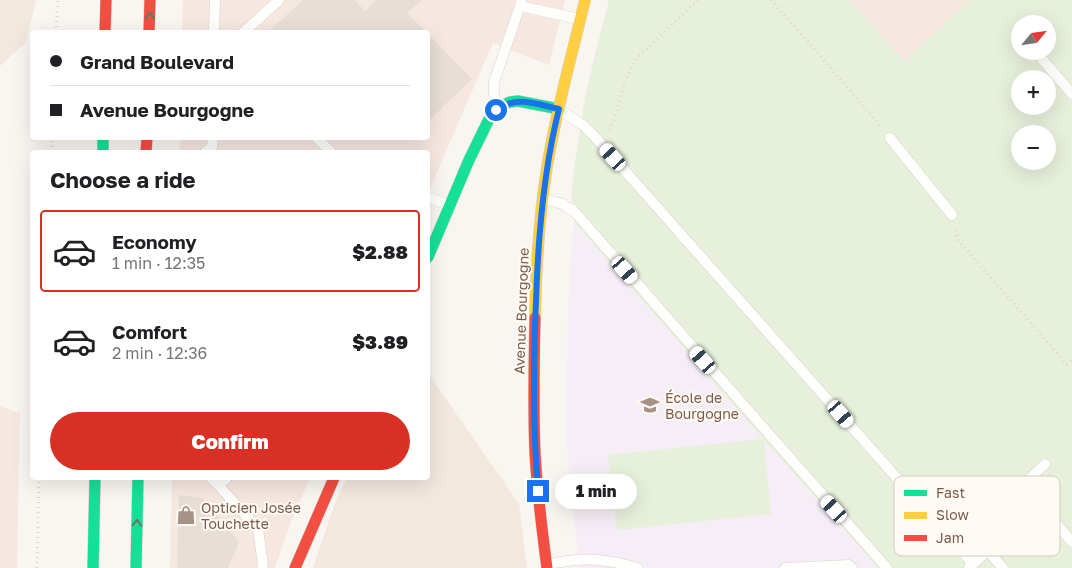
<!DOCTYPE html>
<meta charset="utf-8">
<style>
:root{--surface:#fff;--page:#f6f6f6;--text:#202124;--muted:#757577;--line:#e0e0e0;--accent:#d93025}
body{margin:0;font-family:"Golos Text",sans-serif;background:var(--page);color:var(--text);height:100vh;display:flex;flex-direction:column;font-size:19px;white-space:nowrap}
*{box-sizing:border-box;margin:0}
p{font-size:16px;color:var(--muted)}
.icon{flex:none;width:28px;height:28px;fill:none;stroke:currentColor;stroke-width:2;stroke-linecap:round;stroke-linejoin:round}
.map{position:relative;flex:1;overflow:hidden}
.details{position:absolute;left:30px;top:150px;width:400px;height:330px;display:flex;flex-direction:column;background:var(--surface);border-radius:5px;box-shadow:0 5px 20px #0002}
.details>*{flex:none}
.guide{position:absolute;left:30px;top:30px;width:400px;height:110px;border-radius:5px;box-shadow:0 5px 20px #0002;display:grid;align-content:center;height:110px;padding:0 20px;background:var(--surface)}
.needle{width:32px;rotate:61deg}
.buttons{position:absolute;left:1011px;top:15px;display:grid;gap:10px}
.buttons a{display:grid;place-items:center;width:45px;height:45px;border-radius:50%;background:var(--surface);box-shadow:0 5px 20px #0002;font-size:25px}
.end{position:absolute;width:22px;height:22px;margin:-11px;border:6px solid #1a73e8;background:#fff;box-shadow:0 0 0 2px #fff}
.from{border-radius:50%}
.bubble{position:absolute;height:35px;border-radius:18px;background:var(--surface);box-shadow:0 5px 20px #0002;font-size:16px;font-weight:800;line-height:35px;text-align:center}
.car{position:absolute;width:15px;height:30px;margin:-15px -8px;border-radius:6px;box-shadow:0 0 4px 1px #0007;background:linear-gradient(#fff 24%,#345 0 40%,#fff 0 76%,#345 0 86%,#fff 0)}
.guide b{display:flex;align-items:center;gap:18px;height:48px;font-size:19px}
.guide b+b{border-top:1px solid var(--line)}
.guide i{width:12px;height:12px;background:var(--text)}
ul{padding:0;list-style:none}
li{display:flex;align-items:center;gap:15px;height:82px;margin:0 10px 8px;padding:0 10px;border:2px solid transparent;border-radius:5px}
li div{flex:1}
li b{display:block;font-size:19px}
li em{font-style:normal;font-weight:800}
li.current{border-color:var(--accent)}
li>.icon{width:45px;height:45px;stroke-width:1.5}
h2{padding:0 20px;font-size:22px;line-height:60px}
.primary-button{display:flex;gap:10px;margin-top:auto;padding:10px 20px}
.primary-button a{flex:1;height:58px;border-radius:30px;background:var(--accent);color:#fff;font-size:20px;font-weight:800;line-height:58px;text-align:center}
.map>svg:first-child{display:block}
</style>
<div class="map">
<svg width="1072" height="568" viewBox="0 0 1072 568">
<rect width="100%" height="100%" fill="#f9f5f0"/>
<g fill="#f2e8de">
<polygon points="0,0 36,0 26,42 0,66"/>
<polygon points="428,373 519,504 527,568 313,568 335,503 347,478 428,478"/>
</g>
<g fill="#f6e8e1">
<polygon points="183,0 565,0 549,65 493,43 428,193 428,152 179,152 180,138 428,138 428,32 182,32"/>
<polygon points="849,0 970,0 904,61"/>
<polygon points="0,406 20,413 17,568 0,568"/>
<polygon points="172,478 310,478 290,524 275,568 170,568"/>
</g>
<polygon fill="#f6eef6" points="574,222 846,533 878,568 580,568 570,487 566,434 568,319 570,264"/>
<path fill="#e7f0db" fill-rule="evenodd" d="M609 0H849L904 61 970 0H1072V568H878L764 440 771 514 617 530 608 455 763 439 574 222 571 197 575 162 585 98 595 54ZM1020 24H1048V51H1020ZM1020 79H1048V106H1020ZM1020 134H1048V161H1020Z"/>
<g fill="#e6ded7">
<polygon points="303,0 355,0 365,11 377,0 422,0 407,13 426,32 268,32"/>
<polygon points="428,34 472,79 428,121"/>
<polygon points="179,495 202,498 239,542 228,568 177,568"/>
</g>
<g fill="none" stroke-linecap="round" stroke-linejoin="round">
<g stroke="#d7d1cb" stroke-width="11">
<g id="lane">
<polyline points="521,1 520,6 579,19"/>
<polyline points="214,32 215,0"/>
<polyline points="244,32 279,0"/>
<polyline points="1035,51 1072,94"/>
<path d="M498 107C494 98 493 92 494 82L520 6"/>
<polyline points="560,110 584,126 595,137 973,564"/>
<polyline points="317,138 331,152"/>
<polyline points="890,138 952,215"/>
<polyline points="205,152 212,147 213,138"/>
<polyline points="428,197 448,205"/>
<polyline points="544,199 563,204 568,208 573,210 769,434 887,568"/>
<polyline points="211,478 218,485"/>
<polyline points="227,478 218,485 258,529 263,565 262,568"/>
<polyline points="1023,485 1045,464"/>
<polyline points="988,551 984,519 1023,485 1072,542"/>
<path d="M547 564C556 563 566 561 575 560 597 558 618 562 638 568"/>
<polyline points="969,567 988,551 1003,568"/>
<polyline points="785,568 849,565 852,568"/>
</g>
</g>
<g stroke="#d9d2cb" stroke-width="12">
<g id="fast">
<polyline points="103,138 103,152"/>
<polyline points="428,257 469,160 491,115 503,105 510,102 518,101 559,109"/>
<polyline points="93,568 95,478"/>
<polyline points="136,568 138,478"/>
</g>
</g>
<g stroke="#d9d2cb" stroke-width="12">
<path id="slow" d="M535 318C536 268 539 216 547 167 556 110 572 55 585 0"/>
</g>
<g stroke="#d9d2cb" stroke-width="12">
<g id="jam">
<polyline points="105,32 106,0"/>
<polyline points="149,32 150,0"/>
<polyline points="146,152 147,138"/>
<path d="M535 318C534 363 533 408 535 453 537 491 542 530 547 568"/>
<polyline points="295,568 334,478"/>
</g>
</g>
<g stroke="#dcd5d0" stroke-width="3" stroke-dasharray="1 4" stroke-linecap="butt">
<polyline points="771,0 812,46 880,126"/>
<polyline points="56,32 58,0"/>
<path d="M610 130C620 106 622 80 637 58L698 0"/>
<polyline points="51,152 52,138"/>
<polyline points="956,230 958,240 1067,364 1072,360"/>
<polyline points="37,568 39,478"/>
</g>
<use href="#lane" stroke="#fefefd" stroke-width="10"/>
<use href="#fast" stroke="#16e098" stroke-width="11"/>
<use href="#slow" stroke="#ffcf43" stroke-width="11"/>
<use href="#jam" stroke="#f24e42" stroke-width="11"/>
</g>
<defs><path id="oneway-chevron" d="M-2-3.5L2.5 0L-2 3.5" fill="none" stroke-width="1.6" stroke-linecap="round" stroke-linejoin="round" transform="scale(1.25)"/></defs>
<g stroke="#617d60">
<use href="#oneway-chevron" transform="translate(150 16) rotate(-89)"/>
<use href="#oneway-chevron" transform="translate(137 523) rotate(-89)"/>
</g>
<g fill="none" stroke-linecap="round" stroke-linejoin="round">
<path stroke="#1a73e8" stroke-width="6" d="M496 110C517 95 536 104 559 109 543 172 538 237 536 301 533 365 533 428 538 491"/>
</g>
<defs>
<g id="school-bare" transform="scale(1.5)"><path d="M0-5L7-2L0 1L-7-2ZM-4 1L0 2.5L4 1V4Q0 6-4 4Z" fill="#a69286" stroke="#fffaf3" stroke-width="2.5" paint-order="stroke"/></g>
<g id="shop-bare" transform="scale(1.5)"><path d="M-5-2.5h2.3a2.7 3.5 0 0 1 5.4 0H5L5.5 6h-11ZM-1.5-2.5h3a1.5 2.3 0 0 0-3 0Z" fill="#a69286" stroke="#fffaf3" stroke-width="2.5" paint-order="stroke"/></g>
</defs>
<g fill-rule="evenodd">
<use href="#school-bare" x="650" y="405"/>
<use href="#shop-bare" x="186" y="515"/>
</g>
<g text-anchor="middle" dominant-baseline="central" stroke-width="4" stroke-linejoin="round" paint-order="stroke">
<g font-size="14" fill="#7a5c4d" stroke="#fffaf3">
<text transform="translate(521 311) rotate(-88)">Avenue Bourgogne</text>
</g>
<g font-size="14" fill="#7a5c4d" stroke="#fffaf3" text-anchor="start">
<text x="665" y="397">École de<tspan x="665" dy="16">Bourgogne</tspan></text>
<text x="201" y="507">Opticien Josée<tspan x="201" dy="16">Touchette</tspan></text>
</g>
</g>
<rect x="894" y="476" width="166" height="80" rx="8" fill="#fffaf3" stroke="#d7cbc1" stroke-width="1"/>
<rect x="904" y="490" width="23" height="6" fill="#16e098"/>
<rect x="904" y="512" width="23" height="7" fill="#ffcf43"/>
<rect x="904" y="535" width="23" height="6" fill="#f24e42"/>
<g font-size="14" fill="#7a5c4d">
<text x="936" y="498">Fast</text>
<text x="936" y="520">Slow</text>
<text x="936" y="543">Jam</text>
</g>
</svg>
<div class="buttons">
<a><svg class="needle" viewBox="-14 -14 28 28"><path d="M0-13l5 13h-10z" fill="#e53935"/><path d="M0 13l5-13h-10z" fill="#757577"/></svg></a>
<a>+</a>
<a>−</a>
</div>
<i class="end from" style="left:496px;top:110px"></i>
<i class="end" style="left:538px;top:491px"></i>
<div class="bubble" style="left:555px;top:474px;width:82px">1 min</div>
<i class="car" style="left:613px;top:157px;rotate:318deg"></i>
<i class="car" style="left:625px;top:270px;rotate:139deg"></i>
<i class="car" style="left:703px;top:360px;rotate:319deg"></i>
<i class="car" style="left:841px;top:414px;rotate:139deg"></i>
<i class="car" style="left:834px;top:509px;rotate:318deg"></i>
<div class="guide">
<b><i class="from"></i>Grand Boulevard</b>
<b><i></i>Avenue Bourgogne</b>
</div>
<section class="details">
<h2>Choose a ride</h2>
<ul>
<li class="current"><svg class="icon" aria-label="car" viewBox="0 0 24 24"><path d="M5 17H2v-5l4-1 3-4h7l3 4 3 1v5h-3M9 17h6M6 11h13"/><circle cx="7" cy="17" r="2"/><circle cx="17" cy="17" r="2"/></svg><div><b>Economy</b><p>1 min · 12:35</p></div><em>$2.88</em></li>
<li><svg class="icon" aria-label="car" viewBox="0 0 24 24"><path d="M5 17H2v-5l4-1 3-4h7l3 4 3 1v5h-3M9 17h6M6 11h13"/><circle cx="7" cy="17" r="2"/><circle cx="17" cy="17" r="2"/></svg><div><b>Comfort</b><p>2 min · 12:36</p></div><em>$3.89</em></li>
</ul>
<div class="primary-button"><a>Confirm</a></div>
</section>
</div>
